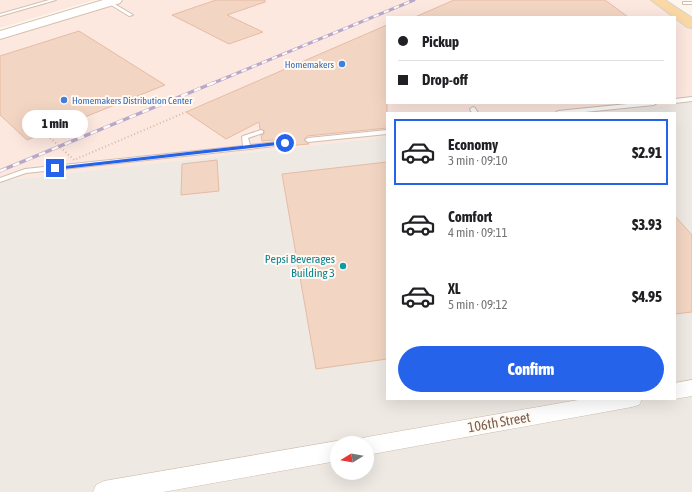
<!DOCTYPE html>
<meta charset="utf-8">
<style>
:root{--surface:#fff;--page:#f6f6f6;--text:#202124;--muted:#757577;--line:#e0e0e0;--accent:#2563eb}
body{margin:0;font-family:"Asap Condensed",sans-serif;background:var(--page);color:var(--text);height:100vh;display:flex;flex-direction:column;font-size:15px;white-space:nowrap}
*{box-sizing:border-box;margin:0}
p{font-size:13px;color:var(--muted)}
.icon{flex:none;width:22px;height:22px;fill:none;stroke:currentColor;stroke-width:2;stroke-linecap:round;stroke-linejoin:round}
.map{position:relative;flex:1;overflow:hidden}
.details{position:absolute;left:386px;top:112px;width:290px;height:288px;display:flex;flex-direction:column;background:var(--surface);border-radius:0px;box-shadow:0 4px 16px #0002}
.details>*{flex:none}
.top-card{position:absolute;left:386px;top:16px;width:290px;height:88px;border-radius:0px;box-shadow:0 4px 16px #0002;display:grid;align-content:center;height:88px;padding:0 12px;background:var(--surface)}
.needle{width:26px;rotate:259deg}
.controls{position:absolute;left:330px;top:436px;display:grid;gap:8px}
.controls a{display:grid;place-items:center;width:44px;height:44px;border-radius:50%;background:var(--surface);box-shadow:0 4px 16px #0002;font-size:20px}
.end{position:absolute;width:18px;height:18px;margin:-9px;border:5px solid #2563eb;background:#fff;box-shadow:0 0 0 2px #fff}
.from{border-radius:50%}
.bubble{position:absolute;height:28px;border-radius:14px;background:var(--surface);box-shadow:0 4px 16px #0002;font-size:13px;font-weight:800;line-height:28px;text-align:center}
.top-card b{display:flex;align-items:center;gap:14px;height:38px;font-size:15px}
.top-card b+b{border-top:1px solid var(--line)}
.top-card i{width:10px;height:10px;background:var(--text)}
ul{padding:7px 0 0;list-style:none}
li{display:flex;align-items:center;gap:12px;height:66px;margin:0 8px 6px;padding:0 4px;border:2px solid transparent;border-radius:0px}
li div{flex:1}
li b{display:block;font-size:15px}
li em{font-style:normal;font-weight:800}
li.current{border-color:var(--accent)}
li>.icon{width:36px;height:36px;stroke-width:1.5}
.button{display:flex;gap:8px;margin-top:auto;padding:8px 12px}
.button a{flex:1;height:46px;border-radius:24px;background:var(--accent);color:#fff;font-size:16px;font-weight:800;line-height:46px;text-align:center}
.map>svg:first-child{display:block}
</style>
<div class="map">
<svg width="692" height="492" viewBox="0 0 692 492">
<rect width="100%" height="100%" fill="#fdf6ec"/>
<g fill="#fde8e0" fill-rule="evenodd">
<polygon points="0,0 95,0 0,28"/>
<path d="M116 0H657L692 24V102L598 113H387V137L0 181V35ZM387 17H675V103H387Z"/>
</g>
<path fill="#efe9e4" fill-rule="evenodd" d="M692 102V492H0V181L387 137V399H675V113H598ZM337 443H367V473H337Z"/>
<g fill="#f3d5c3" stroke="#e6bba3">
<polygon points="216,0 265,0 265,2 227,15 263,32 229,44 172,15"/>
<polygon points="454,0 605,0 628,17 415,17"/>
<polygon points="387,25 387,128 307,136 304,140 309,144 286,146 289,143 284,139 262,141 261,135 264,134 264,131 260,129 259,122 226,139 186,112"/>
<polygon points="79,31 165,85 27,140 0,115 0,56"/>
<polygon points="217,160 219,191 181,195 182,164"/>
<polygon points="387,162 387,359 316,369 282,174"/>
<polygon points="675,216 692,235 692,312 675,314"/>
</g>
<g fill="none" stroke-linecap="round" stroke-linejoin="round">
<g stroke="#d1beb0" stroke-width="2">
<g id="service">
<polygon points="49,0 56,0 0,16 0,14"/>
<polygon points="103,0 108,0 133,15 129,16"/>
<rect x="683" y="2" width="9" height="2"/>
<polygon points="692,97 692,101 675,103 675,99"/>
<polygon points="637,103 657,103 654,105 575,113 555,113 558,111"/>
<polygon points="473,107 475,108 478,113 472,113 470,109"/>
<polygon points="261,130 263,131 263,133 248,138 250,145 285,141 288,143 285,145 26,173 0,182 0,178 25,169 243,146 242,137 243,136"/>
<polygon points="387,130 387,134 308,142 305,140 308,138"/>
</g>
</g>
<g stroke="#d1beb0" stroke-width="1">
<g id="minor">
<polygon points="692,380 692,396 675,399 675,383"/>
<polygon points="584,399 642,399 639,405 632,407 367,455 367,443 358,443 360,439 367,437"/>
<polygon points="337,441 341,443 337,443 337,461 163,492 93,492 96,485 104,481"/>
</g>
</g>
<g stroke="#d6c0b0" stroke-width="2">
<polygon id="secondary" points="103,0 122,0 120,3 0,39 0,31"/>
</g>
<g stroke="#dad1cd" stroke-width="2">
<polygon id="primary" points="651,0 665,0 692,18 692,28 687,27"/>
</g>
<use href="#service" fill="#fff" fill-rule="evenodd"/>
<use href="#minor" fill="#fff" fill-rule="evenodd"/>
<use href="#secondary" fill="#fff" fill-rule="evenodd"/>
<use href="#primary" fill="#fbd9a5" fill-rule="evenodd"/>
<g stroke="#b9a8c9" stroke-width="3">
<polyline id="rail-far1" points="211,84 414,0"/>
</g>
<g stroke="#b9a8c9" stroke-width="3.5">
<polyline id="rail" points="0,171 213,83"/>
</g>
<use href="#rail-far1" stroke="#fffaf3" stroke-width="2" stroke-dasharray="5.5" stroke-linecap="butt"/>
<use href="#rail" stroke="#fffaf3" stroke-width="2.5" stroke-dasharray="7" stroke-linecap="butt"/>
<polyline stroke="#d9b8a5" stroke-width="2" stroke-dasharray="1 2.5" stroke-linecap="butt" points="45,133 74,160 186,112"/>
</g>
<polygon fill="#2563eb" points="285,141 288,143 287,144 55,170 52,168 55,167"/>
<g fill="#3f7fe0" stroke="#fffaf3" stroke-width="1.5">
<circle cx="342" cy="64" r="4"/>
<circle cx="64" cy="100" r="4"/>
</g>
<circle fill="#0f9aa8" stroke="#fffaf3" stroke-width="1.5" cx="343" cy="266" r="4"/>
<g text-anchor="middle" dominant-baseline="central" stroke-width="4" stroke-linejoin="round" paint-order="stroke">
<g font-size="10" fill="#366cbe" stroke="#fffaf3" text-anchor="end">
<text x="334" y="64">Homemakers</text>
<text x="72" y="100" text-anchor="start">Homemakers Distribution Center</text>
</g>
<g font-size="12" fill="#0d838f" stroke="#fffaf3" text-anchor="end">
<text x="335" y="259">Pepsi Beverages<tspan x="335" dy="14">Building 3</tspan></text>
</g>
<g font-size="14" fill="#7a5c4d" stroke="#fffaf3">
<text transform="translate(499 422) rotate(-10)">106th Street</text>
</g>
</g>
</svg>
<div class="controls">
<a><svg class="needle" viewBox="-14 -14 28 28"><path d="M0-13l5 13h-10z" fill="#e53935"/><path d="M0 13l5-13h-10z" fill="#757577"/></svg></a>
</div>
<i class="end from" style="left:285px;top:143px"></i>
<i class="end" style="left:55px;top:168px"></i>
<div class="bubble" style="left:22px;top:110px;width:66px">1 min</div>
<div class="top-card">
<b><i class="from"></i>Pickup</b>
<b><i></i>Drop-off</b>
</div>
<section class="details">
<ul>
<li class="current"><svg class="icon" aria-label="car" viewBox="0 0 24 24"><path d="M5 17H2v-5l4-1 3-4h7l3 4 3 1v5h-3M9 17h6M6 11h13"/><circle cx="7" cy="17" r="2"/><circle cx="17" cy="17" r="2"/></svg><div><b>Economy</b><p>3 min · 09:10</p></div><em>$2.91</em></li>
<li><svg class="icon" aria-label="car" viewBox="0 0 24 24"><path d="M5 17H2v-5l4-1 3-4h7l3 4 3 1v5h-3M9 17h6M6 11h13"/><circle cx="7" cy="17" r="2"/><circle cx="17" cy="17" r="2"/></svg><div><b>Comfort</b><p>4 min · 09:11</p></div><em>$3.93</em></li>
<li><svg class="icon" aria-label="car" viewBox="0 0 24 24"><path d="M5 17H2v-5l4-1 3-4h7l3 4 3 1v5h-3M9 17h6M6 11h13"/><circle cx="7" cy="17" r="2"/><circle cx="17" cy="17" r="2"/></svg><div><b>XL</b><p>5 min · 09:12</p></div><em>$4.95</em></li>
</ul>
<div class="button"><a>Confirm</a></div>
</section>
</div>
